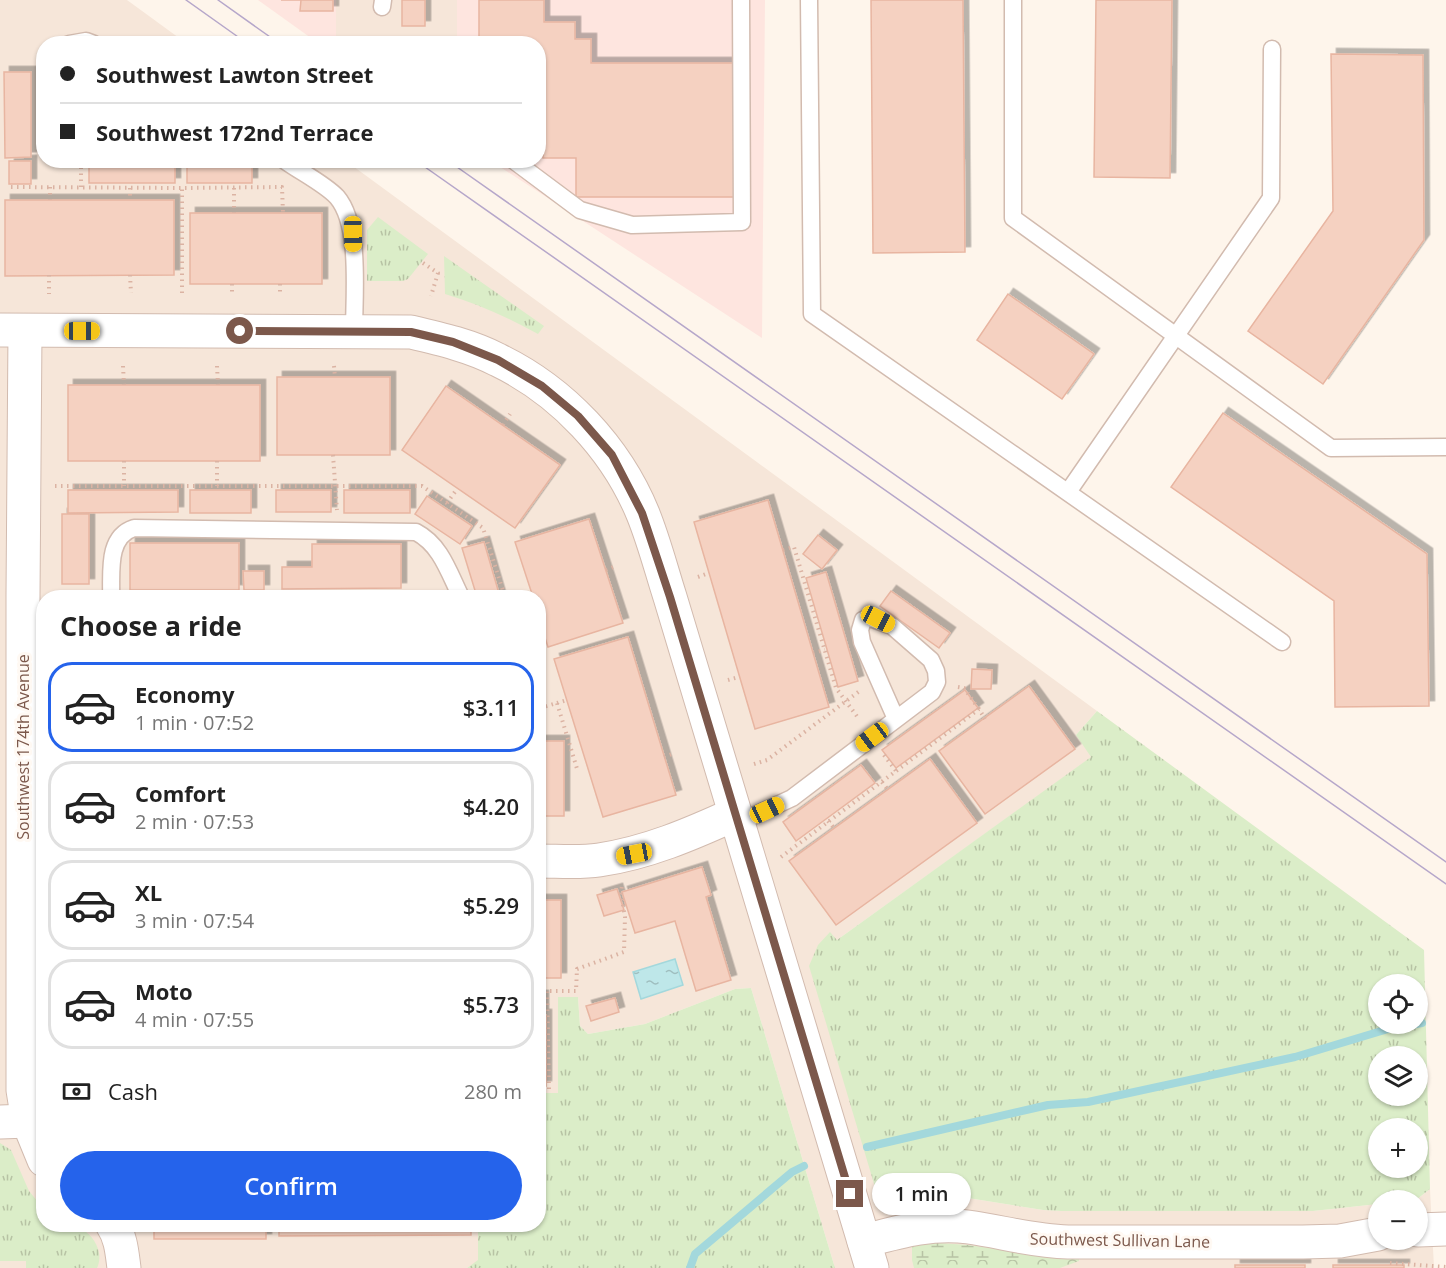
<!DOCTYPE html>
<meta charset="utf-8">
<style>
:root{--surface:#fff;--page:#f2f2f2;--text:#222;--muted:#767676;--line:#e0e0e0;--accent:#2563eb}
body{margin:0;font-family:"Open Sans",sans-serif;background:var(--page);color:var(--text);height:100vh;display:flex;flex-direction:column;font-size:22px;white-space:nowrap}
*{box-sizing:border-box;margin:0}
p{font-size:20px;color:var(--muted)}
.icon{flex:none;width:33px;height:33px;fill:none;stroke:currentColor;stroke-width:2;stroke-linecap:round;stroke-linejoin:round}
.map{position:relative;flex:1;overflow:hidden}
.side{position:absolute;left:36px;top:590px;width:510px;height:642px;display:flex;flex-direction:column;background:var(--surface);border-radius:24px;box-shadow:0 2px 4px #0004}
.side>*{flex:none}
.guide{position:absolute;left:36px;top:36px;width:510px;height:132px;border-radius:24px;box-shadow:0 2px 4px #0004;display:grid;align-content:center;height:132px;padding:0 24px;background:var(--surface)}
.tools{position:absolute;left:1368px;top:974px;display:grid;gap:12px}
.tools a{display:grid;place-items:center;width:60px;height:60px;border-radius:50%;background:var(--surface);box-shadow:0 2px 4px #0004;font-size:30px}
.end{position:absolute;width:27px;height:27px;margin:-14px;border:8px solid #7c584b;background:#fff;box-shadow:0 0 0 3px #fff}
.from{border-radius:50%}
.bubble{position:absolute;height:42px;border-radius:21px;background:var(--surface);box-shadow:0 2px 4px #0004;font-size:20px;font-weight:600;line-height:42px;text-align:center}
.car{position:absolute;width:18px;height:36px;margin:-18px -9px;border-radius:8px;box-shadow:0 0 4px 2px #0007;background:linear-gradient(#f5c518 24%,#345 0 40%,#f5c518 0 76%,#345 0 86%,#f5c518 0)}
.guide b{display:flex;align-items:center;gap:21px;height:57px;font-size:22px}
.guide b+b{border-top:2px solid var(--line)}
.guide i{width:15px;height:15px;background:var(--text)}
ul{padding:0;list-style:none}
li{display:flex;align-items:center;gap:18px;height:90px;margin:0 12px 9px;padding:0 12px;border:3px solid var(--line);border-radius:24px}
li div{flex:1}
li b{display:block;font-size:22px}
li em{font-style:normal;font-weight:600}
li.current{border-color:var(--accent)}
li>.icon{width:54px;height:54px;stroke-width:1.5}
h2{padding:0 24px;font-size:27px;line-height:72px}
.pay{display:flex;align-items:center;gap:15px;height:66px;padding:0 24px;font-size:22px}
.pay p{margin-inline-start:auto}
.button{display:flex;gap:12px;margin-top:auto;padding:12px 24px}
.button a{flex:1;height:69px;border-radius:36px;background:var(--accent);color:#fff;font-size:24px;font-weight:600;line-height:69px;text-align:center}
.map>svg:first-child{display:block}
</style>
<div class="map">
<svg width="1446" height="1268" viewBox="0 0 1446 1268">
<defs>
<pattern id="grass-tufts" width="24" height="20" patternUnits="userSpaceOnUse" patternTransform="scale(1.5)"><rect width="24" height="20" fill="#dbedc8"/><path d="M3 7l-1-3M5 7V3M7 7l1-3M15 17l-1-3M17 17v-4M19 17l1-3" fill="none" stroke="#b7c3a4"/></pattern>
<pattern id="forest-crowns" width="20" height="18" patternUnits="userSpaceOnUse" patternTransform="scale(1.5)"><rect width="20" height="18" fill="#dbedc8"/><path d="M2 6a3 3 0 1 1 6 0M12 15a3 3 0 1 1 6 0" fill="none" stroke="#b7c3a4"/></pattern>
<pattern id="wetland-marsh" width="20" height="14" patternUnits="userSpaceOnUse" patternTransform="scale(1.5)"><rect width="20" height="14" fill="#dbedc8"/><path d="M1 5h8M5 5V1M11 12h8M15 12V8" fill="none" stroke="#b7c3a4"/></pattern>
<pattern id="water-ripples" width="26" height="14" patternUnits="userSpaceOnUse" patternTransform="scale(1.5)"><rect width="26" height="14" fill="#bee7e9"/><path d="M2 4q2-2 4 0t4 0M15 11q2-2 4 0t4 0" fill="none" stroke="#9fbebf"/></pattern>
<filter id="shadow"><feDropShadow dx="5.5" dy="-5.5" stdDeviation="0" flood-color="#0004"/></filter>
</defs>
<rect width="100%" height="100%" fill="#fef5eb"/>
<g fill="#f6e6d9">
<polygon points="0,0 127,0 186,43 44,44 44,160 346,161 1097,711 1076,735 1092,757 837,940 923,1196 968,1198 1043,1210 1061,1211 1313,1211 1378,1204 1378,1239 1418,1239 1416,1200 1430,1189 1434,1268 835,1268 751,988 735,989 645,1024 588,1034 580,1026 578,997 558,1093 539,1093 538,597 44,597 44,1224 478,1224 478,1261 467,1268 0,1268"/>
<rect x="336" y="0" width="121" height="43"/>
</g>
<g fill="#fee5df">
<polygon points="258,0 336,0 336,43 318,43"/>
<polygon points="457,0 765,0 762,338 491,161 538,160 538,44 457,44"/>
</g>
<g fill="url(#grass-tufts)" fill-rule="evenodd">
<polygon points="378,217 428,254 408,279 403,281 367,281 367,230"/>
<path d="M444 256 544 326 538 334C507 317 478 304 445 294Z"/>
<path d="M1097 711 1424 950 1430 1189 1416 1200H1378V1204L1313 1211H1061L1043 1210 968 1198 944 1196 892 1198 875 1187 809 966 818 945 830 932 837 940 1091 757 1076 735ZM1378 984H1418V1023H1378ZM1378 1056H1418V1095H1378ZM1378 1128H1418V1167H1378Z"/>
<polygon points="751,988 835,1268 467,1268 478,1260 478,1224 538,1224 539,1093 558,1093 558,997 578,997 580,1026 588,1034 645,1024 735,989"/>
<path d="M0 1143 11 1150 29 1191 43 1208 44 1224C65 1224 90 1224 98 1249 100 1255 100 1262 97 1268H26V1261H0Z"/>
</g>
<polygon fill="url(#forest-crowns)" points="1033,1254 1079,1257 1079,1261 1060,1268 914,1268 912,1260 1032,1260"/>
<polygon fill="url(#wetland-marsh)" points="924,1242 968,1245 1033,1254 1033,1260 912,1260 912,1245"/>
<polygon fill="url(#water-ripples)" stroke="#a3d8dc" stroke-width="1.5" points="675,959 683,985 641,999 633,972"/>
<g fill="none" stroke-linecap="round" stroke-linejoin="round">
<g stroke="#a3d8dc" stroke-width="8">
<polyline points="867,1147 1048,1105 1088,1102 1295,1057 1388,1029 1422,1023"/>
<polyline points="690,1268 695,1254 792,1172 804,1166"/>
</g>
</g>
<g fill="#f5d1c1" stroke="#e8b5a1" stroke-width="1.5" filter="url(#shadow)">
<polygon points="281,0 333,0 333,11 300,11 301,0"/>
<rect x="402" y="0" width="23" height="26"/>
<polygon points="479,0 544,0 544,22 575,22 575,39 591,39 591,63 734,63 734,197 576,197 576,158 543,158 543,128 538,128 538,44 479,44"/>
<polygon points="871,0 963,0 965,252 873,253"/>
<polygon points="1096,0 1172,0 1170,178 1094,177"/>
<polygon points="1331,54 1423,55 1424,240 1323,384 1248,331 1333,211"/>
<polygon points="4,72 31,72 31,157 5,158"/>
<rect x="9" y="161" width="22" height="23"/>
<rect x="89" y="161" width="86" height="22"/>
<rect x="187" y="161" width="65" height="22"/>
<polygon points="5,200 174,200 174,275 5,276"/>
<rect x="190" y="213" width="132" height="71"/>
<polygon points="1008,294 1094,354 1062,399 977,340"/>
<rect x="277" y="377" width="113" height="78"/>
<rect x="68" y="385" width="192" height="76"/>
<polygon points="446,386 560,465 515,528 402,450"/>
<polygon points="1223,413 1427,554 1429,706 1335,707 1334,601 1171,487"/>
<polygon points="68,490 178,490 178,512 68,513"/>
<rect x="190" y="490" width="61" height="23"/>
<rect x="276" y="490" width="55" height="22"/>
<rect x="344" y="490" width="66" height="23"/>
<polygon points="427,496 472,526 460,544 415,514"/>
<polygon points="768,500 829,707 755,729 694,522"/>
<rect x="62" y="514" width="27" height="70"/>
<polygon points="589,519 623,623 548,647 538,616 538,597 533,597 515,542"/>
<polygon points="818,535 837,550 822,569 803,554"/>
<polygon points="484,542 500,597 477,597 462,548"/>
<rect x="130" y="543" width="109" height="47"/>
<polygon points="312,544 401,544 401,588 282,589 282,567 312,567"/>
<polygon points="243,571 264,571 264,590 244,590"/>
<polygon points="826,572 858,681 838,687 806,578"/>
<polygon points="891,591 950,633 939,648 880,606"/>
<polygon points="628,637 676,795 603,817 554,659"/>
<polygon points="972,669 992,670 991,689 971,689"/>
<polygon points="1029,686 1075,749 985,814 939,751"/>
<polygon points="965,690 978,708 896,768 882,750"/>
<rect x="538" y="741" width="26" height="75"/>
<polygon points="930,759 977,823 836,925 789,861"/>
<polygon points="861,765 875,783 796,841 783,822"/>
<polygon points="702,867 711,895 706,897 731,980 696,991 675,921 635,933 622,892"/>
<polygon points="617,889 624,910 604,916 597,895"/>
<rect x="538" y="900" width="23" height="78"/>
<rect x="538" y="996" width="5" height="19"/>
<polygon points="615,998 619,1012 591,1021 586,1006"/>
<rect x="538" y="1015" width="8" height="71"/>
<rect x="154" y="1224" width="112" height="15"/>
<polygon points="279,1224 471,1224 471,1235 279,1236"/>
<rect x="1235" y="1265" width="70" height="3"/>
<rect x="1333" y="1265" width="71" height="3"/>
</g>
<g fill="none" stroke-linecap="round" stroke-linejoin="round">
<g stroke="#d2bbaf" stroke-width="19">
<g id="lane">
<polyline points="809,0 812,314 1282,642"/>
<polyline points="1013,0 1013,218 1331,448 1446,447"/>
<polyline points="382,7 383,0"/>
<polyline points="69,44 86,41 94,44"/>
<path d="M284 160C299 171 325 184 337 197 361 225 354 295 354 332"/>
<polyline points="513,160 580,210 632,225 742,222 741,0"/>
<polyline points="1068,492 1271,198 1272,49"/>
<path d="M111 597C112 574 106 537 134 528L416 532C441 545 449 573 461 597"/>
<polyline points="738,823 792,798 932,692 937,682 936,671 931,660 892,626 870,618 863,620 860,630 862,642 896,719"/>
</g>
</g>
<g stroke="#d2bbaf" stroke-width="35">
<g id="street">
<path d="M0 330 411 332C441 339 471 346 498 360 562 391 616 448 643 514 654 541 661 569 670 597L872 1268"/>
<polyline points="25,331 23,596 23,1090 28,1121 44,1160"/>
<path d="M538 861C558 861 580 863 599 860 647 853 691 834 735 814"/>
<polyline points="0,1122 28,1121"/>
<path d="M112 1224C121 1237 122 1253 124 1268"/>
<polyline points="1418,1230 1446,1229"/>
<path d="M864 1241C898 1232 932 1222 968 1227 1003 1232 1032 1241 1068 1242H1303L1340 1241 1378 1234"/>
</g>
</g>
<g stroke="#dbb3a3" stroke-width="4" stroke-dasharray="1.5 4.5" stroke-linecap="butt">
<polyline points="11,187 182,188"/>
<polyline points="50,187 50,200"/>
<polyline points="81,187 81,160"/>
<polyline points="130,188 130,200"/>
<polyline points="234,188 234,213"/>
<polyline points="423,263 438,273 431,296"/>
<polyline points="49,275 49,294"/>
<polyline points="130,275 131,293"/>
<polyline points="232,284 232,293"/>
<polyline points="280,284 280,293"/>
<polyline points="182,293 182,188 282,187 283,213"/>
<polyline points="123,366 124,385"/>
<polyline points="217,366 218,385"/>
<polyline points="334,366 335,377"/>
<polyline points="503,425 510,414"/>
<polyline points="333,455 337,510"/>
<polyline points="124,461 124,486"/>
<polyline points="217,461 217,486"/>
<polyline points="55,486 422,486 483,528 505,597"/>
<polyline points="447,503 457,489"/>
<polyline points="783,550 794,547 836,688 859,719"/>
<polyline points="606,570 616,566"/>
<polyline points="698,577 709,573"/>
<polyline points="515,597 531,592"/>
<polyline points="813,653 825,650"/>
<polyline points="728,680 739,677"/>
<polyline points="958,687 964,688 979,709"/>
<polyline points="557,703 567,700"/>
<polyline points="540,708 557,703 578,772"/>
<polyline points="884,755 896,771"/>
<polyline points="664,757 675,753"/>
<polyline points="754,764 767,760 861,690"/>
<polyline points="882,782 888,790"/>
<polyline points="828,821 834,828"/>
<polyline points="781,857 979,709 985,719"/>
<polyline points="538,991 576,991 577,969 624,952 625,917 621,893 622,885"/>
<polyline points="538,1091 549,1090 547,991"/>
<polyline points="1390,1263 1446,1267"/>
</g>
<use href="#lane" stroke="#fff" stroke-width="16"/>
<use href="#street" stroke="#fff" stroke-width="33"/>
<g stroke="#b6a7ca" stroke-width="1.5">
<polyline points="186,0 248,44"/>
<polyline points="218,0 280,44"/>
<polyline points="415,160 1446,884"/>
<polyline points="447,160 1446,862"/>
</g>
</g>
<g fill="none" stroke-linecap="round" stroke-linejoin="round">
<polyline stroke="#7c584b" stroke-width="8" points="240,331 411,332 453,342 498,360 542,386 578,416 612,455 642,513 670,597 850,1194"/>
</g>
<g text-anchor="middle" dominant-baseline="central" stroke-width="6" stroke-linejoin="round" paint-order="stroke">
<g font-size="16" fill="#7c584b" stroke="#fff9f3">
<text transform="translate(23 747) rotate(-90)">Southwest 174th Avenue</text>
<text transform="translate(1120 1240) rotate(1)">Southwest Sullivan Lane</text>
</g>
</g>
</svg>
<div class="tools">
<a><svg class="icon" aria-label="locate" viewBox="0 0 24 24"><circle cx="12" cy="12" r="6"/><path d="M12 2v4M12 18v4M2 12h4M18 12h4"/></svg></a>
<a><svg class="icon" aria-label="layers" viewBox="0 0 24 24"><path d="M12 4l9 5-9 5-9-5zM3 14l9 5 9-5"/></svg></a>
<a>+</a>
<a>−</a>
</div>
<i class="end from" style="left:240px;top:331px"></i>
<i class="end" style="left:850px;top:1194px"></i>
<div class="bubble" style="left:872px;top:1173px;width:99px">1 min</div>
<i class="car" style="left:353px;top:234px;rotate:179deg"></i>
<i class="car" style="left:82px;top:331px;rotate:90deg"></i>
<i class="car" style="left:878px;top:619px;rotate:117deg"></i>
<i class="car" style="left:872px;top:737px;rotate:233deg"></i>
<i class="car" style="left:767px;top:810px;rotate:65deg"></i>
<i class="car" style="left:634px;top:854px;rotate:259deg"></i>
<div class="guide">
<b><i class="from"></i>Southwest Lawton Street</b>
<b><i></i>Southwest 172nd Terrace</b>
</div>
<section class="side">
<h2>Choose a ride</h2>
<ul>
<li class="current"><svg class="icon" aria-label="car" viewBox="0 0 24 24"><path d="M5 17H2v-5l4-1 3-4h7l3 4 3 1v5h-3M9 17h6M6 11h13"/><circle cx="7" cy="17" r="2"/><circle cx="17" cy="17" r="2"/></svg><div><b>Economy</b><p>1 min · 07:52</p></div><em>$3.11</em></li>
<li><svg class="icon" aria-label="car" viewBox="0 0 24 24"><path d="M5 17H2v-5l4-1 3-4h7l3 4 3 1v5h-3M9 17h6M6 11h13"/><circle cx="7" cy="17" r="2"/><circle cx="17" cy="17" r="2"/></svg><div><b>Comfort</b><p>2 min · 07:53</p></div><em>$4.20</em></li>
<li><svg class="icon" aria-label="car" viewBox="0 0 24 24"><path d="M5 17H2v-5l4-1 3-4h7l3 4 3 1v5h-3M9 17h6M6 11h13"/><circle cx="7" cy="17" r="2"/><circle cx="17" cy="17" r="2"/></svg><div><b>XL</b><p>3 min · 07:54</p></div><em>$5.29</em></li>
<li><svg class="icon" aria-label="car" viewBox="0 0 24 24"><path d="M5 17H2v-5l4-1 3-4h7l3 4 3 1v5h-3M9 17h6M6 11h13"/><circle cx="7" cy="17" r="2"/><circle cx="17" cy="17" r="2"/></svg><div><b>Moto</b><p>4 min · 07:55</p></div><em>$5.73</em></li>
</ul>
<div class="pay"><svg class="icon" aria-label="cash" viewBox="0 0 24 24"><path d="M3 7h18v10H3z"/><circle cx="12" cy="12" r="2"/></svg>Cash<p>280 m</p></div>
<div class="button"><a>Confirm</a></div>
</section>
</div>
